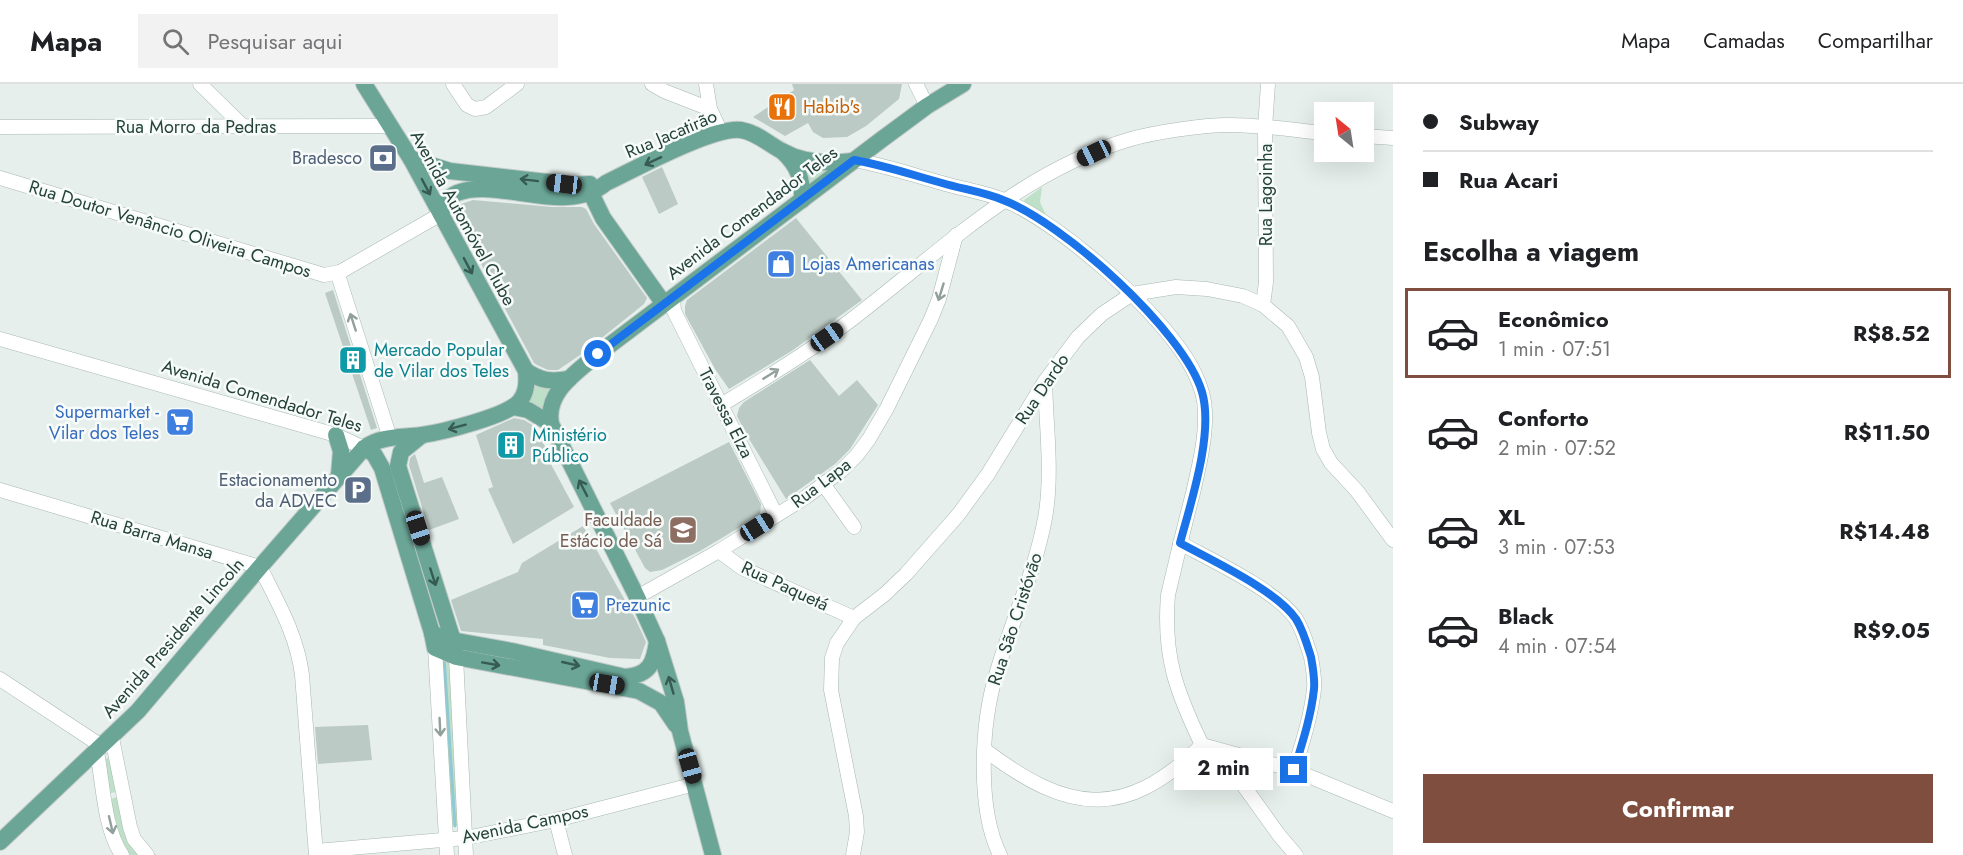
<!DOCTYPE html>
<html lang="pt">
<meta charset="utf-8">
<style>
:root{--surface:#fff;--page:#f2f2f2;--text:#202124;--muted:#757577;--line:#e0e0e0;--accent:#7f4e3f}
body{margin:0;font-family:Jost,sans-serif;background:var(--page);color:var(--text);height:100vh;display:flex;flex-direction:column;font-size:22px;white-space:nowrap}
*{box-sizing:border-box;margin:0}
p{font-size:20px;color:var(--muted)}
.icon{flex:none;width:33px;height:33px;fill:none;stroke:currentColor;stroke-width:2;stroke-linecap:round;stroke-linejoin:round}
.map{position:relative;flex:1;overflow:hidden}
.details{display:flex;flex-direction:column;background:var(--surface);width:570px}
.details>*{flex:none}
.top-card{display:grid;align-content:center;height:132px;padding:0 30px;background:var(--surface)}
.needle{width:39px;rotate:330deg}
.controls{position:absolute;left:1314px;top:18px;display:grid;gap:12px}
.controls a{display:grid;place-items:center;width:60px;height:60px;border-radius:0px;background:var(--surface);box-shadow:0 6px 24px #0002;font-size:30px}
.end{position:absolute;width:27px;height:27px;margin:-14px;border:8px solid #1a73e8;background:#fff;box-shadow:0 0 0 3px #fff}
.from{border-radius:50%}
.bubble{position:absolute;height:42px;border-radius:0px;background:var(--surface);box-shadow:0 6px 24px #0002;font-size:20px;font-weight:700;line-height:42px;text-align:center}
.car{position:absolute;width:18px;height:36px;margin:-18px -9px;border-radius:8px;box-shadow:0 0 4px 2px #0007;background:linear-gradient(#222 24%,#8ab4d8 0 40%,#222 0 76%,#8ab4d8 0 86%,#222 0)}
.top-card b{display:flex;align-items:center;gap:21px;height:57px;font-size:22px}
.top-card b+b{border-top:2px solid var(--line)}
.top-card i{width:15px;height:15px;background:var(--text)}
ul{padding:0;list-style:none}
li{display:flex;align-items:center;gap:18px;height:90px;margin:0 12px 9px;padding:0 18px;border:3px solid transparent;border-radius:0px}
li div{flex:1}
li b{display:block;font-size:22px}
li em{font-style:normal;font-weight:700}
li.selected{border-color:var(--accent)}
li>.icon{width:54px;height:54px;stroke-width:1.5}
h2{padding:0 30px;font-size:27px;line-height:72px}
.primary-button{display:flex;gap:12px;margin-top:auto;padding:12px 30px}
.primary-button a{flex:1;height:69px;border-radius:0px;background:var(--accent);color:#fff;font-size:24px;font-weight:700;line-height:69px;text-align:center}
header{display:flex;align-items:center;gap:36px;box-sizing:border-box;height:84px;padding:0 30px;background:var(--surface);border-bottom:2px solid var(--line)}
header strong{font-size:28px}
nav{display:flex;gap:33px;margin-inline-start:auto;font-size:21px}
.search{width:420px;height:54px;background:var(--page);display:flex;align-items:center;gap:15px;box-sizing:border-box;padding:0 21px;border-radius:0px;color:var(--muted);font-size:22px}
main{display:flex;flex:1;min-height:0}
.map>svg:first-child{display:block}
</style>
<header>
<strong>Mapa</strong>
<div class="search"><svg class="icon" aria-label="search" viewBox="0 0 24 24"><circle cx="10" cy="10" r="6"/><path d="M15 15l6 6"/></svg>Pesquisar aqui</div>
<nav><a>Mapa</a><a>Camadas</a><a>Compartilhar</a></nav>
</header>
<main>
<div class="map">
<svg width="1393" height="771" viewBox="0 0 1393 771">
<rect width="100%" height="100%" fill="#e6efeb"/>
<g fill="#bfe0c8">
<polygon points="800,83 833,83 807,104"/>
<path d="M1042 103 1040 118 1046 131C1038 130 1026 124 1024 116Z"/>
<polygon points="533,295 555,300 548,331 523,322"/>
<polygon points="449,571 461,742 456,742 444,572"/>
<polygon points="443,572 454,742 449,743 438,573"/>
<polygon points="112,672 125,706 111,709 102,677"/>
<polygon points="119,713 138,750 156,771 130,771 120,752 117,752 111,717 113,714"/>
</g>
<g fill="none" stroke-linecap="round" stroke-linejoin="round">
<polyline stroke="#8ec9d4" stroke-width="3" points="444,573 455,742"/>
</g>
<g fill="#bbcac4">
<polygon points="792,0 902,0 899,15 866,42 847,53 823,54 813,48 808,39 785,52 753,33 794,6"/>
<polygon points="662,83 678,120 659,130 642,93"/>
<polygon points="473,116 552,123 582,123 586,125 594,140 647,214 644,220 583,269 558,286 548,286 537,281 534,279 455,131 458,121"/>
<polygon points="796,134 862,216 793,266 729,305 715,285 685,230 685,222 687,216"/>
<polygon points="333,206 377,344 371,346 325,209"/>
<polygon points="810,276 839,312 857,296 878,321 850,365 835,380 786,415 746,350 737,332 739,324 744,318"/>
<polygon points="514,334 524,336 534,342 549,370 546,371 574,423 513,460 488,405 493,403 476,351"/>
<polygon points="729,358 761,420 760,431 700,467 662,486 650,488 645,484 610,419"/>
<polygon points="415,370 424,399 442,393 459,435 429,446 409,381 410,374"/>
<polygon points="583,442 635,534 646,558 640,575 610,574 543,561 543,555 461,547 451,516 518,488 522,479"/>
<polygon points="368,641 372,676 318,680 315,643"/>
</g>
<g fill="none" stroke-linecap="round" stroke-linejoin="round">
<g stroke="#a8b8b2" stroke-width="15">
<g id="minor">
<polyline points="200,0 244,43"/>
<polyline points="453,0 467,21 475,25 486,23 517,0"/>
<polyline points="652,0 664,7 710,25"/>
<polyline points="706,0 710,25 721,48"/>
<polyline points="916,0 927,22"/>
<polyline points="0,43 391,42"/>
<polyline points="1364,52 1393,54"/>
<path d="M854 76C884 81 913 91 942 99 962 105 984 108 1004 116 1061 139 1167 233 1194 288 1200 300 1205 314 1205 328 1206 355 1199 382 1193 409 1184 443 1176 477 1168 511 1163 572 1176 607 1202 661"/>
<polyline points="0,94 324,191 340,188 441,130"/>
<polyline points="340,188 339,194 390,354"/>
<polyline points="673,214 674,227 776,431"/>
<polyline points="1263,221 1266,198 1265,44 1268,0"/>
<polyline points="0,255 336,351 364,364"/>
<path d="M721 321C763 296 804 271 843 242 935 173 1017 88 1131 55 1156 48 1203 41 1229 41 1261 41 1293 46 1324 49"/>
<polyline points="824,401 854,443"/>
<path d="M0 406 260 483C278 519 297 551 302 591L316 771"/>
<path d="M1180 459C1211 476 1276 506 1296 535 1303 546 1307 560 1311 573 1313 584 1315 595 1314 605 1311 633 1302 660 1294 686"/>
<polyline points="719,467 742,484 854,534"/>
<polyline points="637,513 719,467 806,413 841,387 857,371 869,355 887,324 931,235 939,215 956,151"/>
<polyline points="435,564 447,771"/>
<polyline points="456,573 466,771"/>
<polyline points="0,595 103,663"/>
<polyline points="112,654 130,743 134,755 147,771"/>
<path d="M985 666C1068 729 1124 737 1202 661L1294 686 1393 727"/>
<polyline points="1218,666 1279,751 1296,771"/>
<path d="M97 668C103 699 104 745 122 771"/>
<polyline points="556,736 565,771"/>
<polyline points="316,767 465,754 556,736 695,700"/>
<polyline points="853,771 857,748 856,732 831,606 832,574 837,559 854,534 885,510 906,490 958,431 988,390 1045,297 1078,253 1102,230 1132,210 1176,203 1207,205 1243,212 1263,221 1288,242 1306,273 1312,293 1319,349 1323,365 1331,379 1357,407 1393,456"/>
<path d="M1000 771C977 724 981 641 996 591 1011 538 1035 489 1045 434 1053 390 1046 342 1045 297"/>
</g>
</g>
<g stroke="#c2cac8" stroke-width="18">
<g id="major">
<path d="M783 68C798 82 803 96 802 116"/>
<polyline points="411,75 450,87 574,101 590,100"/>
<polyline points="587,101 603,134 664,220"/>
<path d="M441 130C443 121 448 113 457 109 500 93 566 133 606 99 635 85 714 42 741 46 758 49 768 60 782 67 803 79 829 80 853 77"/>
<path d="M526 287C541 297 551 298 569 295"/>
<polyline points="513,323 528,326 551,340"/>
<polyline points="336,351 341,367 339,391"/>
<polyline points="422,351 401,368 398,382 455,563"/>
<polyline points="364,364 374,370 382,384 432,549 435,564 456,573 639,607 661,619 676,641"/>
<path d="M432 549 446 555 512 567 625 593C650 591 654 579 657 557"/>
<path d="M0 758 138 627 260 483 364 364C382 351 402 354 422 351 443 348 506 332 519 318 527 309 527 298 526 287L411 75 364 0"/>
<path d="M713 771 680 647 676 618 657 557 637 513 551 340C545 308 576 289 598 270L881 56 927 22 963 0"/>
</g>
</g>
<use href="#minor" stroke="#fff" stroke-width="14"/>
<use href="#major" stroke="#6aa596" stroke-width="16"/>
</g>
<defs><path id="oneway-shaft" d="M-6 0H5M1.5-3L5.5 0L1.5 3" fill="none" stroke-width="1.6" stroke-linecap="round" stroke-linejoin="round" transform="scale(1.5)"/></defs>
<g stroke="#365b51">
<use href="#oneway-shaft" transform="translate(653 77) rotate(155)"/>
<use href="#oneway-shaft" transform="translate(529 96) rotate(-173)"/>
<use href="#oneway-shaft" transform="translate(426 103) rotate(62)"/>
<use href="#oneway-shaft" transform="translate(468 182) rotate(62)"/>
<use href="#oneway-shaft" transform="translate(457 343) rotate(165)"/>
<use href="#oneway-shaft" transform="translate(583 404) rotate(-117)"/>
<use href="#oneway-shaft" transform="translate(433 493) rotate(72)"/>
<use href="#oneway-shaft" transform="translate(491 580) rotate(10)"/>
<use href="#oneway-shaft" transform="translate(571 580) rotate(13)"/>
<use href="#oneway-shaft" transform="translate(671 601) rotate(-106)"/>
</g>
<g stroke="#92a09c">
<use href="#oneway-shaft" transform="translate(941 208) rotate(107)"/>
<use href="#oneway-shaft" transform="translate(353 238) rotate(-108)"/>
<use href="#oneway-shaft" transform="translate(771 290) rotate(-32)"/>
<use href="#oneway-shaft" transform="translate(440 643) rotate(87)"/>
<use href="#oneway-shaft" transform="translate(111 741) rotate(77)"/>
</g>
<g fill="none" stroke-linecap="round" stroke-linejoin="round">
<path stroke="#1a73e8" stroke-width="8" d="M598 270 854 76C884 81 912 91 942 99 962 105 984 108 1003 116 1062 138 1184 247 1202 308 1214 349 1191 418 1180 459 1211 476 1276 506 1296 535 1303 546 1307 560 1311 573 1313 584 1315 595 1314 605 1311 633 1302 660 1294 686"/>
</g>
<defs>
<g id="restaurant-square" transform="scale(1.5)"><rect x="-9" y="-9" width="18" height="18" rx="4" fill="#e8710a" stroke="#f7fbf9"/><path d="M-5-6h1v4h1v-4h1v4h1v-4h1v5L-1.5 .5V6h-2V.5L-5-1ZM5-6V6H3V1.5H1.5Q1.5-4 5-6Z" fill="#fff"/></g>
<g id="bank-square" transform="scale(1.5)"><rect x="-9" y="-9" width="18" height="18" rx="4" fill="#5c6f8a" stroke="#f7fbf9"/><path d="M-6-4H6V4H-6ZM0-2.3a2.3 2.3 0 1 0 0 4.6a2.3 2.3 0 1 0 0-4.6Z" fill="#fff"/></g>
<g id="shop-square" transform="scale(1.5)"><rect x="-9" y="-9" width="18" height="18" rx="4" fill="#3f7fe0" stroke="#f7fbf9"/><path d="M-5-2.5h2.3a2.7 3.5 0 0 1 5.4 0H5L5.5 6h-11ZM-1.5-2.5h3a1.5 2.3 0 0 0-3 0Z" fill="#fff"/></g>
<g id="building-square" transform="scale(1.5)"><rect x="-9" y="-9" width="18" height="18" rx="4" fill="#0f9aa8" stroke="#f7fbf9"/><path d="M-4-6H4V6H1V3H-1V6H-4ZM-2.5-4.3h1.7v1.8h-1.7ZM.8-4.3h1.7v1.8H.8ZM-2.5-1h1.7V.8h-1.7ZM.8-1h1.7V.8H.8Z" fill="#fff"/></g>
<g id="supermarket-square" transform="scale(1.5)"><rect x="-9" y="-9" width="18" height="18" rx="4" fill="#3f7fe0" stroke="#f7fbf9"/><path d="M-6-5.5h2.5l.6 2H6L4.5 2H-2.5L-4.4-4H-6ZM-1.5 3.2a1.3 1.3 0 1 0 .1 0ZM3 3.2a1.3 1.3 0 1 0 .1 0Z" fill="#fff"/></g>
<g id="parking-square" transform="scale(1.5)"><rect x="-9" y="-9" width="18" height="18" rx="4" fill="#5c6f8a" stroke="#f7fbf9"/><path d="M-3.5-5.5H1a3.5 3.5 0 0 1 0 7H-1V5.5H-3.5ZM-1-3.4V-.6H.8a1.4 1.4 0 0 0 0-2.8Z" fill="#fff"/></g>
<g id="university-square" transform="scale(1.5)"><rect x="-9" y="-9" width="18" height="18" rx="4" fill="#8d6e63" stroke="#f7fbf9"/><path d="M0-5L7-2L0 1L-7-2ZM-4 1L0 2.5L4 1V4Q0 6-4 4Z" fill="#fff"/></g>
</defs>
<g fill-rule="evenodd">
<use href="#restaurant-square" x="782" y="23"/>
<use href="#bank-square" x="383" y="74"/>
<use href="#shop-square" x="781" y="180"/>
<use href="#building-square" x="353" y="276"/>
<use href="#supermarket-square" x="180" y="338"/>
<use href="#building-square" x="511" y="361"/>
<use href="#parking-square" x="358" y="406"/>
<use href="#university-square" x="683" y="446"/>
<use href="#supermarket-square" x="585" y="521"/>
</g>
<g text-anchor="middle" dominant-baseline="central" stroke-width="5" stroke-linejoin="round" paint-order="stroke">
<g font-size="18" fill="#c56008" stroke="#f7fbf9" text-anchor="start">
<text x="803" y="23">Habib's</text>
</g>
<g font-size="18" fill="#24423a" stroke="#f7fbf9">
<text x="196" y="43">Rua Morro da Pedras</text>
<text transform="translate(671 50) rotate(-23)">Rua Jacatirão</text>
<text transform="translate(1266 111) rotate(-90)">Rua Lagoinha</text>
<text transform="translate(752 129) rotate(-37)">Avenida Comendador Teles</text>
<text transform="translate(463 134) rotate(61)">Avenida Automóvel Clube</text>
<text transform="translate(170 145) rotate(17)">Rua Doutor Venâncio Oliveira Campos</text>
<text transform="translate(1042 305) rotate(-56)">Rua Dardo</text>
<text transform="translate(262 312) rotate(17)">Avenida Comendador Teles</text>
<text transform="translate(726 329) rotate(63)">Travessa Elza</text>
<text transform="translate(821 399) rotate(-37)">Rua Lapa</text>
<text transform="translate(152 451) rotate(17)">Rua Barra Mansa</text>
<text transform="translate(785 502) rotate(25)">Rua Paquetá</text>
<text transform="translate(1015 535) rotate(-72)">Rua São Cristóvão</text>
<text transform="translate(173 554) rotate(-49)">Avenida Presidente Lincoln</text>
<text transform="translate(525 740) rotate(-12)">Avenida Campos</text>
</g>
<g font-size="18" fill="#4e5e75" stroke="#f7fbf9" text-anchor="end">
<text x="362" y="74">Bradesco</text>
<text x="337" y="396">Estacionamento<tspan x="337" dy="21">da ADVEC</tspan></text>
</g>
<g font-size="18" fill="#366cbe" stroke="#f7fbf9" text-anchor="start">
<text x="802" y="180">Lojas Americanas</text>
<text x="159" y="328" text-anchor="end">Supermarket -<tspan x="159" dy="21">Vilar dos Teles</tspan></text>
<text x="606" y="521">Prezunic</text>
</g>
<g font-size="18" fill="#0d838f" stroke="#f7fbf9" text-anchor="start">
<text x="374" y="266">Mercado Popular<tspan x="374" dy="21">de Vilar dos Teles</tspan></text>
<text x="532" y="351">Ministério<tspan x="532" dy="21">Público</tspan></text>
</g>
<g font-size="18" fill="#785e54" stroke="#f7fbf9" text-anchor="end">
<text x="662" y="436">Faculdade<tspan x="662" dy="21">Estácio de Sá</tspan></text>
</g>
</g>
</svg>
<div class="controls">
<a><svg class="needle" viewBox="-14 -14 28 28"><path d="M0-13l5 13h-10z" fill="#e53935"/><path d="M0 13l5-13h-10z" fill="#757577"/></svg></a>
</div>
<i class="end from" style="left:598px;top:270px"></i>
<i class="end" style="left:1294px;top:686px"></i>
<div class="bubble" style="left:1174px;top:664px;width:99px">2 min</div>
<i class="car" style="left:1094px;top:69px;rotate:245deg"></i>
<i class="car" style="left:564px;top:100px;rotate:277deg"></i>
<i class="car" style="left:827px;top:253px;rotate:55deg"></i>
<i class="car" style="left:757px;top:443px;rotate:58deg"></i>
<i class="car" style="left:418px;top:444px;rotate:162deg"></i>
<i class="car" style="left:607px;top:600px;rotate:100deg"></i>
<i class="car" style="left:690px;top:682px;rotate:164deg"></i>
</div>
<section class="details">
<div class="top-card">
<b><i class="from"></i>Subway</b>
<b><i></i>Rua Acari</b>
</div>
<h2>Escolha a viagem</h2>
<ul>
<li class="selected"><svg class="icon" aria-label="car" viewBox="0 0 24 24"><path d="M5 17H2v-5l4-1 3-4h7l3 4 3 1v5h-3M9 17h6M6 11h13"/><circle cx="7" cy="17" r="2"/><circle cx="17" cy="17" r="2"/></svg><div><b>Econômico</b><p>1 min · 07:51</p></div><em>R$8.52</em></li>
<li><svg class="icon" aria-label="car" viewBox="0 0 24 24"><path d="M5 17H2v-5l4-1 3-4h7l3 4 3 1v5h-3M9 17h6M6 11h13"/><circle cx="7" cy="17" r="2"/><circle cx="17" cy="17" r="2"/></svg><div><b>Conforto</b><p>2 min · 07:52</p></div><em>R$11.50</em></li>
<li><svg class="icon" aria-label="car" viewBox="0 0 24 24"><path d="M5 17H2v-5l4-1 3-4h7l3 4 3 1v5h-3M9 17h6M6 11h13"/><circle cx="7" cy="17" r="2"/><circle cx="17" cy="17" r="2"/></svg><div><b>XL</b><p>3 min · 07:53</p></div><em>R$14.48</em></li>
<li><svg class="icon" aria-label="car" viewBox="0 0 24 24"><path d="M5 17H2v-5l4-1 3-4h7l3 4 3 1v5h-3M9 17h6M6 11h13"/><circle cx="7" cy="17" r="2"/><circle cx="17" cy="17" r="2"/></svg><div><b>Black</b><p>4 min · 07:54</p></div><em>R$9.05</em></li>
</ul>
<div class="primary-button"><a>Confirmar</a></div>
</section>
</main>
